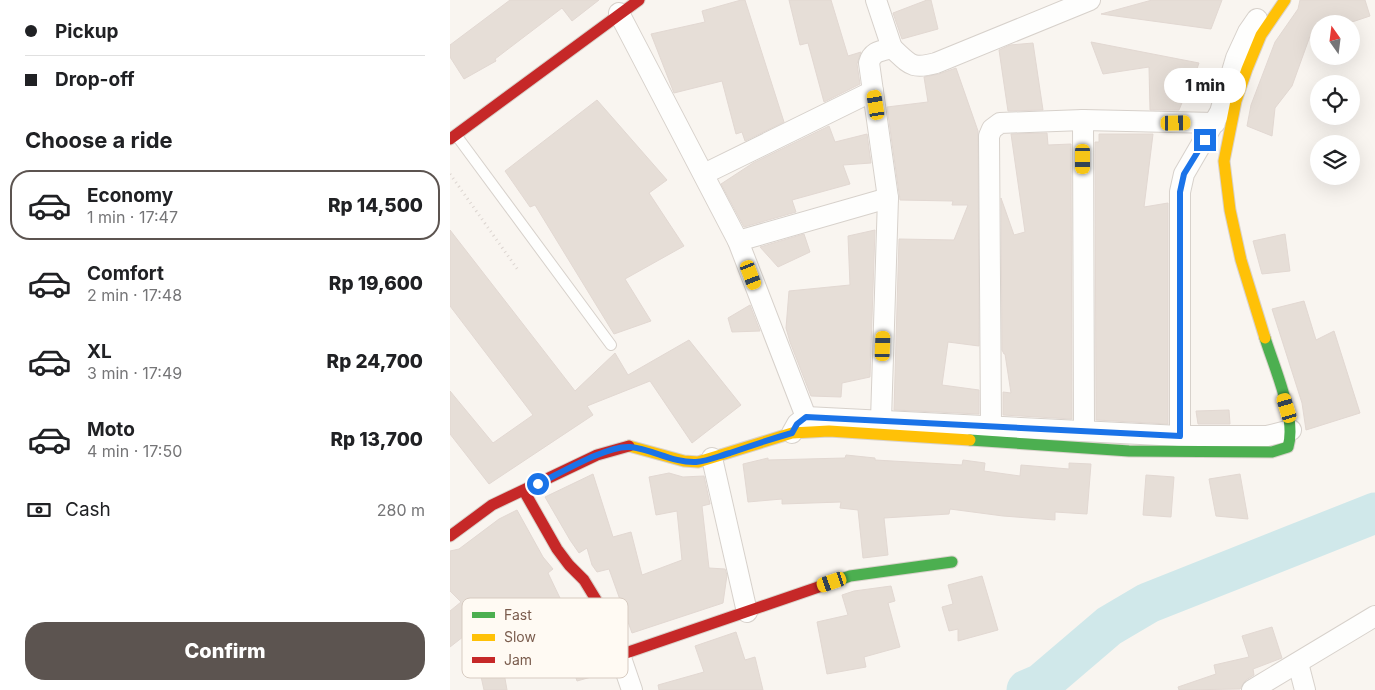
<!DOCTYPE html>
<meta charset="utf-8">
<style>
:root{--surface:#fff;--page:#f6f6f6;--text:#202124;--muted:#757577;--line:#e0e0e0;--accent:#5c5450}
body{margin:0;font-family:Inter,sans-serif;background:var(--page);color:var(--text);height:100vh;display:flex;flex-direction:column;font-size:19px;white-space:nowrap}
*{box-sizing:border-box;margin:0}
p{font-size:16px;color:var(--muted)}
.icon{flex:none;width:28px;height:28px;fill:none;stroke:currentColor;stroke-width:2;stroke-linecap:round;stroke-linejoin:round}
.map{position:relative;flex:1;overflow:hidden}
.side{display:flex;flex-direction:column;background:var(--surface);width:450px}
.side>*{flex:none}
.banner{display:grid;align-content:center;height:110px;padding:0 25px;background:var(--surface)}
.needle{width:32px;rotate:346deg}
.tools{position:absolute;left:860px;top:15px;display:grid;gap:10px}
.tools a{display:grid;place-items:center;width:50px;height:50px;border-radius:50%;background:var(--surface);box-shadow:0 5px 20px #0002;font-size:25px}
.end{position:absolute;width:22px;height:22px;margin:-11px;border:6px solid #1a73e8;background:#fff;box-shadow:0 0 0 2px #fff}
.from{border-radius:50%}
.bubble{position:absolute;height:35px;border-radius:18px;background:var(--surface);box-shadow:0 5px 20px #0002;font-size:16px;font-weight:800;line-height:35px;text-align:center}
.car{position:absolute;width:15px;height:30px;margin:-15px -8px;border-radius:6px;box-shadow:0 0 4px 1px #0007;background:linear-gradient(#f5c518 24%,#345 0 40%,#f5c518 0 76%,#345 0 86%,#f5c518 0)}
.banner b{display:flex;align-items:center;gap:18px;height:48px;font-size:19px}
.banner b+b{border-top:1px solid var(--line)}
.banner i{width:12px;height:12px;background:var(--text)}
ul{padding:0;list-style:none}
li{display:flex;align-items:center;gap:15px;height:70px;margin:0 10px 8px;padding:0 15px;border:2px solid transparent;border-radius:20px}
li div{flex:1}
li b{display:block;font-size:19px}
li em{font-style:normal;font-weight:800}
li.active{border-color:var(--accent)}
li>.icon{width:45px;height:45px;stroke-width:1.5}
h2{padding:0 25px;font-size:22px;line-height:60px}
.pay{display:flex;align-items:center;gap:12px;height:55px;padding:0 25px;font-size:19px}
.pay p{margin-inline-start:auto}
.cta{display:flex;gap:10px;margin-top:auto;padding:10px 25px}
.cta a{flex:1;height:58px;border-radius:20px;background:var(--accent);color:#fff;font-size:20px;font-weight:800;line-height:58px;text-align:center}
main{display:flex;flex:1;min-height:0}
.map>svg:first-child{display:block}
</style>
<main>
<section class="side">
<div class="banner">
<b><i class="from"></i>Pickup</b>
<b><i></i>Drop-off</b>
</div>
<h2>Choose a ride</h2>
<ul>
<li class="active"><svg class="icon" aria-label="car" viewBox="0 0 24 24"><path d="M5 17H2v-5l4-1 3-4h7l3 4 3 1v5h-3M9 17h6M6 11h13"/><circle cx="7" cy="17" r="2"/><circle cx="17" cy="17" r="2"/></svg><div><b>Economy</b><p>1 min · 17:47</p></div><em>Rp 14,500</em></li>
<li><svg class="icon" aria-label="car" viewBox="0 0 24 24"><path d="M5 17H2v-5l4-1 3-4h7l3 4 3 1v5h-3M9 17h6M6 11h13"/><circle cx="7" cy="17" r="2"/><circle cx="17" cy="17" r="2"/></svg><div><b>Comfort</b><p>2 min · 17:48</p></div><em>Rp 19,600</em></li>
<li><svg class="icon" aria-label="car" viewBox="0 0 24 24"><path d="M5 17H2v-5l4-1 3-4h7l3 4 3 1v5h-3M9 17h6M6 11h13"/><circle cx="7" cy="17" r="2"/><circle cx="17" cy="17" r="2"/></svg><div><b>XL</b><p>3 min · 17:49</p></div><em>Rp 24,700</em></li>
<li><svg class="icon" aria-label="car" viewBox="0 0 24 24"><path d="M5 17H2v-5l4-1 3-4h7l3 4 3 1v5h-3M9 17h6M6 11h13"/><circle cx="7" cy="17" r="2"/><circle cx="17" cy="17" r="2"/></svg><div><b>Moto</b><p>4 min · 17:50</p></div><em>Rp 13,700</em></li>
</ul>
<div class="pay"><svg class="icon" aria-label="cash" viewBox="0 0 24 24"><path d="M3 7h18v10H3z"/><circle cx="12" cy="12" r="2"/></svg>Cash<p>280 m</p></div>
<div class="cta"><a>Confirm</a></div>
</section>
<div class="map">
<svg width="925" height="690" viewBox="0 0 925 690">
<rect width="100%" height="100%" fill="#f9f5f0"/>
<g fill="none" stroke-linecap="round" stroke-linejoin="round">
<polyline stroke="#d0e8ea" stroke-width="41" points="577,690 591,684 659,626 698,603 925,513"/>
</g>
<g fill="#e6ded7" stroke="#e2d8d2">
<polygon points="60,0 149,0 122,21 112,8 45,59 46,61 14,79 0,57 0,45"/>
<polygon points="291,0 295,0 334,122 295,141 292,132 286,134 272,81 224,93 201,34 255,22 252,11"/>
<polygon points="339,0 381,0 398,56 411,52 407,64 410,84 374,102 358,43 350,45"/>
<polygon points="477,0 481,0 488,29 452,39 443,13"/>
<polygon points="702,0 772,0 761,29 651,14"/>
<polygon points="850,0 915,0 920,16 896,24 869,24 869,33 860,36 842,86 825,108 822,136 797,126 801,105 825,42 848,9"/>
<polygon points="641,42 749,63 740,88 738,88 729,110 700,110 699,67 653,74"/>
<polygon points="583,43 593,110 558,111 549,50 560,45"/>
<polygon points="506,68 528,131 529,346 498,342 492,385 529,390 529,414 444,410 449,239 504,240 518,205 502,205 503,201 450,200 437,107 478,102 474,77 489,74"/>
<polygon points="147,100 217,180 199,193 234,246 175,279 201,321 164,334 85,205 80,207 55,171"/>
<polygon points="379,126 385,142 417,134 421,163 393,165 400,184 342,200 346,212 294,227 271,184 303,163"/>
<polygon points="597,133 598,145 621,144 622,419 553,415 553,392 561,393 555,354 554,354 552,350 551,198 564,235 575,232 561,134"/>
<polygon points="649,134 703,134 694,207 718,203 718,424 646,420 645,142 649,142"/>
<polygon points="0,230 125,391 165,353 178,375 239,340 291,405 242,443 200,381 137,406 143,415 39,484 0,434 0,391 43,443 83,415 0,306"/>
<polygon points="425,230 420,377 392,383 391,397 361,396 340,342 336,328 339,291 400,285 398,236"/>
<polygon points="354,234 360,252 328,267 310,247"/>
<polygon points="835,234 840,271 812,274 803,241"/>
<polygon points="854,301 866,340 884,331 910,413 856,430 852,403 822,309"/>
<polygon points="300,305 310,331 282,332 278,318"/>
<polygon points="779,410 780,424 748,424 746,411"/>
<polygon points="396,455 425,458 425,460 512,465 513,460 535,463 534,471 570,476 571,465 619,469 619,463 641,464 637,514 605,512 605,520 553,516 500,509 499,514 434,518 438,555 413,558 408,510 390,508 391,502 332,504 332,499 298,502 293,464 318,458 318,460 395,458"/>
<polygon points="219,473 233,477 254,476 260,504 252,506 259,568 275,569 277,575 273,603 182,633 159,569 147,572 142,565 137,548 129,553 120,540 95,497 143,474 163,537 181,532 192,575 232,560 227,511 206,515 199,477"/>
<polygon points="790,474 798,519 766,516 759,479"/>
<polygon points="696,475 724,477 721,517 693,515"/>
<polygon points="67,510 93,557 103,569 98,573 133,646 143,643 152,674 127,681 108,624 88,633 74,603 48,617 45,612 0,647 0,611 11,602 0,591 0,551 9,549 49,519"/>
<polygon points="532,576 548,630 508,641 508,629 499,631 492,607 503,604 498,585"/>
<polygon points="441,586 445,601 438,603 450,647 414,657 416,667 377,674 367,622 398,615 392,595 404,591"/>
<polygon points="822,627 832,658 803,669 804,675 796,680 790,689 729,690 728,687 766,674 764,665 799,657 792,636"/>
<polygon points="286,632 295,660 305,657 313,690 209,690 208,685 254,672 245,646"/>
<polygon points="53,667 57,690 34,690 30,672"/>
</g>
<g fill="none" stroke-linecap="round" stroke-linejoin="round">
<g stroke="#d7d1cb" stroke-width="12">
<polyline id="lane" points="6,135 161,345"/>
</g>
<g stroke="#d7d1cb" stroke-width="22">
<g id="street">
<path d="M426 0 442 48C431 51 422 51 419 63L438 198 431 420"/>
<polyline points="169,13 288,241 356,417"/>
<path d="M442 48C460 64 461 70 486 63L640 0"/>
<polyline points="633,120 634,431"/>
<polyline points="254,174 423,91"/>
<polyline points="288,241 438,198"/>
<polyline points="541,426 539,136 542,129 550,123 633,120 765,123"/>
<polyline points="342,433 347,424 356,417 730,436 817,436 841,430"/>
<polyline points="730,436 730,192 734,174 770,112 786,58 798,32 807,19"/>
<polyline points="262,458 297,612"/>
<polyline points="170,655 182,690"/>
<polyline points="848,663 855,690"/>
<polyline points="802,690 925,616"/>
</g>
</g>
<g stroke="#d9d2cb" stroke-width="13">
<g id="fast">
<path d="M520 440 679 451 822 452 838 447C847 418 824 367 815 338"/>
<polyline points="386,581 400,576 502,562"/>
</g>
</g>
<g stroke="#d9d2cb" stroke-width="13">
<g id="slow">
<polyline points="815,338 791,260 780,210 774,161 786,101 797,69 811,35 835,0"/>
<polyline points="179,446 234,461 248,462 342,433 379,431 520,440"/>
</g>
</g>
<g stroke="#d9d2cb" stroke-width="13">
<g id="jam">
<polyline points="0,139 189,0"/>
<polyline points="74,491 107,549 119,565 134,580 156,616 170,655 386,581"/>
<polyline points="0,536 42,505 147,455 179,446"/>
</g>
</g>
<polyline stroke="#dcd5d0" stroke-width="3" stroke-dasharray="1 4" stroke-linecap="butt" points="0,174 68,270"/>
<use href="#lane" stroke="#fefefd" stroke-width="10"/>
<use href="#street" stroke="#fefefd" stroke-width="20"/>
<use href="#fast" stroke="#4caf50" stroke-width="11"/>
<use href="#slow" stroke="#ffc107" stroke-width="11"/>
<use href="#jam" stroke="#c62828" stroke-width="11"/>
</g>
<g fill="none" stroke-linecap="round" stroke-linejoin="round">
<path stroke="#1a73e8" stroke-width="6" d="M88 484C109 474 157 445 180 447 202 449 223 463 246 462 258 461 269 456 280 453 300 446 321 439 342 433L347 424 356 417 730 436V192L734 174 755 140"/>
</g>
<rect x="12" y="598" width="166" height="80" rx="8" fill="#fffaf3" stroke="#d7cbc1" stroke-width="1"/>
<rect x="22" y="612" width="23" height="6" fill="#4caf50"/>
<rect x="22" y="634" width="23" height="7" fill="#ffc107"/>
<rect x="22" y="657" width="23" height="6" fill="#c62828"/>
<g font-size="14" fill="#7a5c4d">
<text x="54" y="620">Fast</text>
<text x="54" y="642">Slow</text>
<text x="54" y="665">Jam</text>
</g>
</svg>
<div class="tools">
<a><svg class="needle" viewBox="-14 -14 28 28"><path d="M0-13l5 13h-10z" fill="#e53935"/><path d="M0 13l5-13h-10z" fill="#757577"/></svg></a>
<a><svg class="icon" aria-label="locate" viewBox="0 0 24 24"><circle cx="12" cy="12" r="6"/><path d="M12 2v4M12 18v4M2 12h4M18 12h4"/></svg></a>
<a><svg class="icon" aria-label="layers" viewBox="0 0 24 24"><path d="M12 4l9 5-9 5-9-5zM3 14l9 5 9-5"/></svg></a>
</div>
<i class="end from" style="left:88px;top:484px"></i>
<i class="end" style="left:755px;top:140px"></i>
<div class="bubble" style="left:714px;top:68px;width:82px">1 min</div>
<i class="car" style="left:426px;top:105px;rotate:351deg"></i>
<i class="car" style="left:726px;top:123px;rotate:89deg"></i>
<i class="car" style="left:633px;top:159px;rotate:180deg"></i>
<i class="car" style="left:301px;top:275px;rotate:159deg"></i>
<i class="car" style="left:433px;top:346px;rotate:2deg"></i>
<i class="car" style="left:837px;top:408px;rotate:343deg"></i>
<i class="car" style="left:382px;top:582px;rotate:251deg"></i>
</div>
</main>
